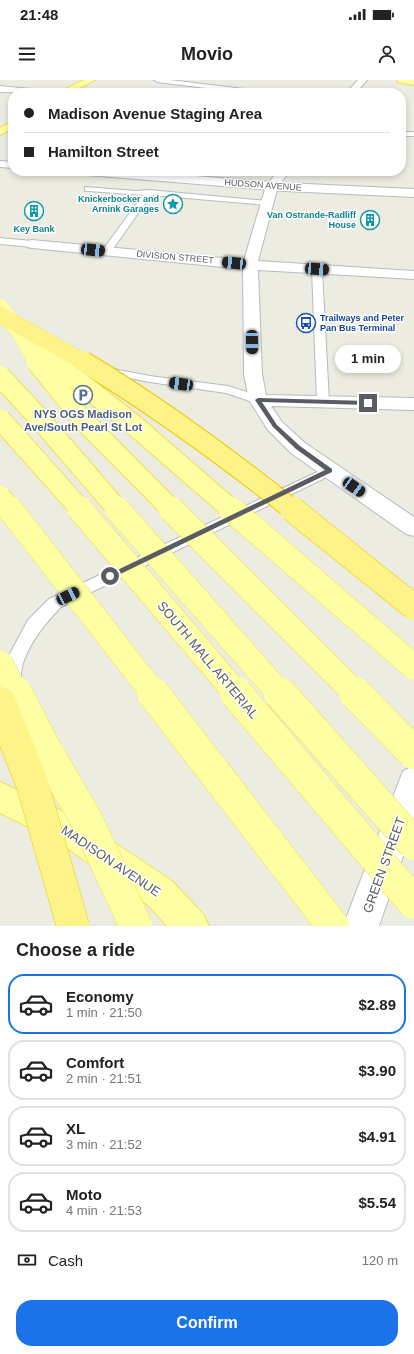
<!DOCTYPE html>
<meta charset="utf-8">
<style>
:root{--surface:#fff;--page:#f6f6f6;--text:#222;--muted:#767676;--line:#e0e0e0;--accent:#1a73e8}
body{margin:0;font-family:Arial,sans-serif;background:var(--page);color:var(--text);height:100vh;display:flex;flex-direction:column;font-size:15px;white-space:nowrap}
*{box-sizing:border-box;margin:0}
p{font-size:13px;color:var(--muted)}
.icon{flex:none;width:22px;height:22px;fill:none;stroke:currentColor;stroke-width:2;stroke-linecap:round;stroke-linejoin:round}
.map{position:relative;height:846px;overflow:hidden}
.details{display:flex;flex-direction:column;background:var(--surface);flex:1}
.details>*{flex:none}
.top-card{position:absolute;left:8px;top:8px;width:398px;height:88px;border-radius:16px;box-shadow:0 2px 6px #0003;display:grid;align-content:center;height:88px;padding:0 16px;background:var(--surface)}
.end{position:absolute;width:18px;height:18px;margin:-9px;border:5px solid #595c62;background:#fff;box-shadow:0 0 0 2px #fff}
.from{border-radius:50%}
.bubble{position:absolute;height:28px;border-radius:14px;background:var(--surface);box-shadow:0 2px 6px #0003;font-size:13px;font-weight:700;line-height:28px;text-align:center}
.car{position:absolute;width:12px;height:24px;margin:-12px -6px;border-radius:5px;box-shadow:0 0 3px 1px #0007;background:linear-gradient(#222 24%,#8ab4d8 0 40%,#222 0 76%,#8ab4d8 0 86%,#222 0)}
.top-card b{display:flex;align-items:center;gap:14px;height:38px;font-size:15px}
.top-card b+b{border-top:1px solid var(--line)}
.top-card i{width:10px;height:10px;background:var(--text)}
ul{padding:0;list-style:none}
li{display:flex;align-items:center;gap:12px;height:60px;margin:0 8px 6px;padding:0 8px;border:2px solid var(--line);border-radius:16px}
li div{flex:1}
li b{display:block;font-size:15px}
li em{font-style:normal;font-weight:700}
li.selected{border-color:var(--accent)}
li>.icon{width:36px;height:36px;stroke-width:1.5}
h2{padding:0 16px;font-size:18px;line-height:48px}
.pay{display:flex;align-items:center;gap:10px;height:44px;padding:0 16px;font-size:15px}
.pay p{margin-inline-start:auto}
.action{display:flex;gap:8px;margin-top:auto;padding:8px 16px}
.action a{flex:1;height:46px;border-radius:16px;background:var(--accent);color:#fff;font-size:16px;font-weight:700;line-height:46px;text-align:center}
.status{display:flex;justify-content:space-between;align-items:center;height:28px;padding:0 20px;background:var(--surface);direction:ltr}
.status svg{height:11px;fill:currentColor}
header{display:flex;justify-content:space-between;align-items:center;height:52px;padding:0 16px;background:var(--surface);font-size:18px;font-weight:700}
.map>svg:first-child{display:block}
</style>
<div class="status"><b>21:48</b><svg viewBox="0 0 49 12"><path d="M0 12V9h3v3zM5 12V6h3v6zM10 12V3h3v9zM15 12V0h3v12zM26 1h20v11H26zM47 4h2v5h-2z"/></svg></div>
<header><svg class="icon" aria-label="menu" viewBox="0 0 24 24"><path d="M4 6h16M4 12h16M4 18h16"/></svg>Movio<svg class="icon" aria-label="person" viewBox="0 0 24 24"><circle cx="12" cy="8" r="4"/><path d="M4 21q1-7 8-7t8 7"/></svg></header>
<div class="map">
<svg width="414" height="846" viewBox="0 0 414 846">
<rect width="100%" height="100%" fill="#edece1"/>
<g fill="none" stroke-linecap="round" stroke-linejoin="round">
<g stroke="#b9bac0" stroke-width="2">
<g id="service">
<polygon points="154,0 170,0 260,11 263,13 246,13 157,2"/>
<rect x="401" y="52" width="13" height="4"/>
<polygon points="85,107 136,111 149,110 267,121 271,123 267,125 151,115 110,173 107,174 102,171 143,115 88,111 85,111"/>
<polygon points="0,158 32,161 36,164 32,167 0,164"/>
<polygon points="317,186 322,189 329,322 327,325 319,325 317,322 312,189"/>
<polygon points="108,288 150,296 228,306 262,317 264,320 262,323 258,324 226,313 150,302 104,293 102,291 104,289"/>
<path d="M330 386 335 387 337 390 335 393 61 527C45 544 33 558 24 580 21 589 21 599 17 607L11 609 5 607 2 602 6 581 28 540 49 519Z"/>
</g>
</g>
<g stroke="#b9bac0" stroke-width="2">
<g id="minor">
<polygon points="358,0 367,0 356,13 346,13"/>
<polygon points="0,6 41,10 46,13 0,12"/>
<polygon points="278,91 290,91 278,106 258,181 414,191 414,199 258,190 262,294 266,315 414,318 414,330 271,326 282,342 305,363 414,437 414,456 406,454 291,373 268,350 249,320 244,294 243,189 32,168 27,167 25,164 27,161 32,160 244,180 266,106"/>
<polygon points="414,686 414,745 379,846 343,846 403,691"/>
</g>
</g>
<g stroke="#b9bac0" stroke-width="2">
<g id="tertiary">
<polygon points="0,81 13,82 13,88 0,87"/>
<polygon points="81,91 131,91 285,103 414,109 414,117 285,111 87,95 83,93"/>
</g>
</g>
<g stroke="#f1df55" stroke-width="2">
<g id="primary">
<polygon points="84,0 95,0 70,13 57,13"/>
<polygon points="397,0 414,0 414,5 398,2"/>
<polygon points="13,41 13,48 0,55 0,48"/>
<polygon points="0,702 79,739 172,801 203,834 209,846 167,846 148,825 57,761 0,733"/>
</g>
</g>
<use href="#service" fill="#fff" fill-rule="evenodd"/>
<use href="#minor" fill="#fff" fill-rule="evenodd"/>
<use href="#tertiary" fill="#fff" fill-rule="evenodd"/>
<use href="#primary" fill="#feffa3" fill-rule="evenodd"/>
<g stroke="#f1df55" stroke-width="16" stroke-linecap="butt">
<g id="primary-bridge-far3">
<polyline points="0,227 18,250 37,283"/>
<polyline points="31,264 55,283"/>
</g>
</g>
<g stroke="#f1df55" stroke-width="22" stroke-linecap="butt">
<g id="primary-bridge-far2">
<polyline points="37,282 84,341 172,430"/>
<polyline points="54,282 134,345 232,430"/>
<polyline points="0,296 38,337 118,430"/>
<polyline points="0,339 81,430"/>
<polyline points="0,416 11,430"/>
</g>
</g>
<g stroke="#f1df55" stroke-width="26" stroke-linecap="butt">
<g id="primary-bridge-far1">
<polyline points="10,429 154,614"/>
<polyline points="80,429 237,614"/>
<polyline points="117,429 280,614"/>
<polyline points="171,429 356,614"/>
<polyline points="231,429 414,587"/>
<polyline points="0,583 16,614"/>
</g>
</g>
<g stroke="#f1df55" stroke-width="33" stroke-linecap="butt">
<g id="primary-bridge">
<polyline points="16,613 44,667 87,741 136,846"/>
<polyline points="153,613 333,846"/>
<polyline points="236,613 414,823"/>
<polyline points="280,613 414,764"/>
<polyline points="355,613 414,673"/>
</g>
</g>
<g stroke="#edcb00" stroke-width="16" stroke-linecap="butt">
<polyline id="motorway-bridge-far3" points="0,235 86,283"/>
</g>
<g stroke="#edcb00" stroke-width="22" stroke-linecap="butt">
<path id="motorway-bridge-far2" d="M84 282C157 326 226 377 293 430"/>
</g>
<g stroke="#edcb00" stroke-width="26" stroke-linecap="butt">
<polyline id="motorway-bridge-far1" points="292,429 414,527"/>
</g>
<g stroke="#edcb00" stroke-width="33" stroke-linecap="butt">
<polyline id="motorway-bridge" points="0,623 32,703 73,846"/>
</g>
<use href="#primary-bridge-far3" stroke="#feffa3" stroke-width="16"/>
<use href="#primary-bridge-far2" stroke="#feffa3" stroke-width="20"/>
<use href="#primary-bridge-far1" stroke="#feffa3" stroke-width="25"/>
<use href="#primary-bridge" stroke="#feffa3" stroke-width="32"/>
<use href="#motorway-bridge-far3" stroke="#fdf388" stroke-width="16"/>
<use href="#motorway-bridge-far2" stroke="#fdf388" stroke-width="20"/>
<use href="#motorway-bridge-far1" stroke="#fdf388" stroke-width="25"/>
<use href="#motorway-bridge" stroke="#fdf388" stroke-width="32"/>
</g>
<polygon fill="#595c62" points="258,318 368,321 371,323 368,325 262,322 277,345 300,366 332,389 332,392 112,498 107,498 107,495 325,390 296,369 273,347 255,320"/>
<defs>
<g id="sight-ring" transform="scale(1)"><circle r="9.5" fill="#fff" stroke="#0f9aa8" stroke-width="1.5"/><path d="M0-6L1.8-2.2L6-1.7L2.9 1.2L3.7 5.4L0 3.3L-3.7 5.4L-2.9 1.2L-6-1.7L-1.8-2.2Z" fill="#0f9aa8"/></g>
<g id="building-ring" transform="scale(1)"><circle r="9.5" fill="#fff" stroke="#0f9aa8" stroke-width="1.5"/><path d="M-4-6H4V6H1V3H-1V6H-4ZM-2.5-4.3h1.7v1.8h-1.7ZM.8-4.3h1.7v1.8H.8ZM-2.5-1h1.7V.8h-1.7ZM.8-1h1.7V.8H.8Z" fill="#0f9aa8"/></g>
<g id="bus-ring" transform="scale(1)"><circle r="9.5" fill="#fff" stroke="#1a4fb4" stroke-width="1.5"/><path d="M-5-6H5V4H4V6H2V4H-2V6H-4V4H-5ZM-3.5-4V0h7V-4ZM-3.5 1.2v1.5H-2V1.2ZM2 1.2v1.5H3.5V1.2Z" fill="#1a4fb4"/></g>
<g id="parking-ring" transform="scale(1)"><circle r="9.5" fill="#fff" stroke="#5c6f8a" stroke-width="1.5"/><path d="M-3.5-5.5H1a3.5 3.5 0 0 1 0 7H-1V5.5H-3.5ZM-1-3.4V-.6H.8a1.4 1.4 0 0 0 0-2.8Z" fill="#5c6f8a"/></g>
</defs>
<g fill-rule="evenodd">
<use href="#sight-ring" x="173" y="124"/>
<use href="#building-ring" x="34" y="131"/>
<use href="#building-ring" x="370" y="140"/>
<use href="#bus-ring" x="306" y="243"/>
<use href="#parking-ring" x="83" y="315"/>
</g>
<g text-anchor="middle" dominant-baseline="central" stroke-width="3" stroke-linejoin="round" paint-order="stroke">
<g font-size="9" fill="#595c62" stroke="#fff">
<text transform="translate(263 105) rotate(4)">HUDSON AVENUE</text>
<text transform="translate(175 177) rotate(5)">DIVISION STREET</text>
</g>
<g font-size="9" font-weight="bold" fill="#0d838f" stroke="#fff" text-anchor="end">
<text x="159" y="119">Knickerbocker and<tspan x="159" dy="10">Arnink Garages</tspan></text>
<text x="356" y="135">Van Ostrande-Radliff<tspan x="356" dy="10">House</tspan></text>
<text x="34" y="149" text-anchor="middle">Key Bank</text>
</g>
<g font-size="9" font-weight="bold" fill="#164399" stroke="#fff" text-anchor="start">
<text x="320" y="238">Trailways and Peter<tspan x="320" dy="10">Pan Bus Terminal</tspan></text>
</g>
<g font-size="11" font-weight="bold" fill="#4e5e75" stroke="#fff">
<text x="83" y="334">NYS OGS Madison<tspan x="83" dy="13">Ave/South Pearl St Lot</tspan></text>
</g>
<g font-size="13" fill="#595c62" stroke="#fff">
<text transform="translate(208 580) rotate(50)">SOUTH MALL ARTERIAL</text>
<text transform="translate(111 781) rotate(34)">MADISON AVENUE</text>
<text transform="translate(384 785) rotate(-70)">GREEN STREET</text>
</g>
</g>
</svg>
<i class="end from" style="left:110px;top:496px"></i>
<i class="end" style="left:368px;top:323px"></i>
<div class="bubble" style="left:335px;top:265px;width:66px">1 min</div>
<i class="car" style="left:93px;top:170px;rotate:96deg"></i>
<i class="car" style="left:234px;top:183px;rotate:275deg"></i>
<i class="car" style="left:317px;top:189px;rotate:94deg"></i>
<i class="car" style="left:252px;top:262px;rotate:179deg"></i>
<i class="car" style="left:181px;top:304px;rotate:278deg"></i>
<i class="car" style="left:354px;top:407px;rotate:125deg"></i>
<i class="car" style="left:68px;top:516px;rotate:64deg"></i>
<div class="top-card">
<b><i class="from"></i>Madison Avenue Staging Area</b>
<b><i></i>Hamilton Street</b>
</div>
</div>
<section class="details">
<h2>Choose a ride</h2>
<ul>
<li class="selected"><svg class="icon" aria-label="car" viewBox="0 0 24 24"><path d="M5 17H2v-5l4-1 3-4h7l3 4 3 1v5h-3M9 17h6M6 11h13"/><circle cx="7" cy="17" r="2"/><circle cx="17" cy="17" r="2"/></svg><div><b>Economy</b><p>1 min · 21:50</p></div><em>$2.89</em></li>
<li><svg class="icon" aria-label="car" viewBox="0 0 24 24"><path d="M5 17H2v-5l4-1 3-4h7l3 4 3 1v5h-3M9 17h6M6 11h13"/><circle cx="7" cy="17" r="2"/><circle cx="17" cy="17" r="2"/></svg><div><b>Comfort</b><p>2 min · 21:51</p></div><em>$3.90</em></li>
<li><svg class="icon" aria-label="car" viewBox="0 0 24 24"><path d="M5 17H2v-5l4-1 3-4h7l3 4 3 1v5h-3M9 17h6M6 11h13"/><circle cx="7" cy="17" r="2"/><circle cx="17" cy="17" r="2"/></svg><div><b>XL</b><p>3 min · 21:52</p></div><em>$4.91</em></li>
<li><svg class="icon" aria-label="car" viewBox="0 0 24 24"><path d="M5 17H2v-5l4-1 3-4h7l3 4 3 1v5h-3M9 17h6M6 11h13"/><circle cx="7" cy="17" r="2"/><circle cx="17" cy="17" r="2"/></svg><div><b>Moto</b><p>4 min · 21:53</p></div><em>$5.54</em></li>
</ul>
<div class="pay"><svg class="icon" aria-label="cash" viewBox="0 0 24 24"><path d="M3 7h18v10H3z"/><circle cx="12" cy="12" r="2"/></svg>Cash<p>120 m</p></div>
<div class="action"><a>Confirm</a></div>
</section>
